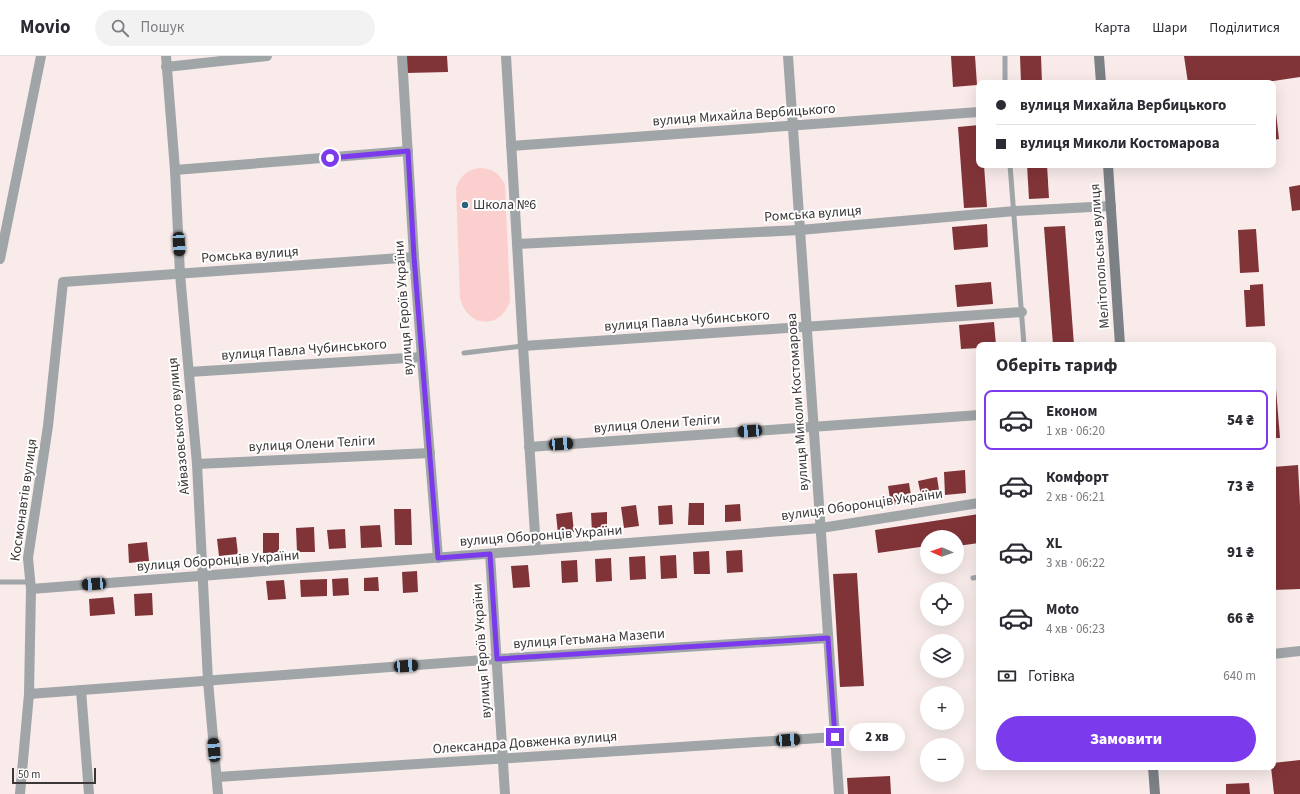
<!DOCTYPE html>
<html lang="uk">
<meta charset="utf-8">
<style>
:root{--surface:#fff;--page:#f2f2f3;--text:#2b2b33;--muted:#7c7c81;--line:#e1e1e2;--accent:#7c3aed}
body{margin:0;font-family:"Source Sans 3",sans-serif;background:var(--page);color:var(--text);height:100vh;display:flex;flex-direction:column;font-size:15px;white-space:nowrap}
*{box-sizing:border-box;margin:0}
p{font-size:13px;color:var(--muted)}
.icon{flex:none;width:22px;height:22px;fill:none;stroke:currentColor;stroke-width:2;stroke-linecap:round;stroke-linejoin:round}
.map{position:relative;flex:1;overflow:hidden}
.sheet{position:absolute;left:976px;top:286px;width:300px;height:428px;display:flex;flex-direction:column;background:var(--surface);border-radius:8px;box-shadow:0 4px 16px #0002}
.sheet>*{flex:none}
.hud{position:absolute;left:976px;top:24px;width:300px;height:88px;border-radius:8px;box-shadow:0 4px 16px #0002;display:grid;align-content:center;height:88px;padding:0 20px;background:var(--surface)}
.needle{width:26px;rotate:272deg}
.controls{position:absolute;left:920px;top:474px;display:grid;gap:8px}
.controls a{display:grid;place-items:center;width:44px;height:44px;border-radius:50%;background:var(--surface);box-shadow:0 4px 16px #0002;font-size:20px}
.scale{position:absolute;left:12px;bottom:10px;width:84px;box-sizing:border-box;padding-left:4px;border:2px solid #3c3737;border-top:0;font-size:11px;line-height:14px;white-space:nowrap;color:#3c3737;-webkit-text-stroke:3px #fff;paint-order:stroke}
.end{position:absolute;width:18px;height:18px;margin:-9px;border:5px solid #7c3aed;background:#fff;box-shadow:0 0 0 2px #fff}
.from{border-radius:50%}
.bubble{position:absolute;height:28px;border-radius:14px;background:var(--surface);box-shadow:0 4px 16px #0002;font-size:13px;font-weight:800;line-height:28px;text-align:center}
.car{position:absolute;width:12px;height:24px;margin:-12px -6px;border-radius:5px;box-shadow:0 0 3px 1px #0007;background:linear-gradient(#222 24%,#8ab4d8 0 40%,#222 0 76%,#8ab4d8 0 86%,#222 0)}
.hud b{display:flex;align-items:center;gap:14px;height:38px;font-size:15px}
.hud b+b{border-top:1px solid var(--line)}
.hud i{width:10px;height:10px;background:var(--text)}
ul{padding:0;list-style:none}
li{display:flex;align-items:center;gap:12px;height:60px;margin:0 8px 6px;padding:0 12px;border:2px solid transparent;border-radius:8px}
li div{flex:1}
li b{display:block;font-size:15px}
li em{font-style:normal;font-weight:800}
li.on{border-color:var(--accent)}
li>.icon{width:36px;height:36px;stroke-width:1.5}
h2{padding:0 20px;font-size:18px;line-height:48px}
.pay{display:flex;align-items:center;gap:10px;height:44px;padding:0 20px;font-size:15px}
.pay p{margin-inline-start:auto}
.cta{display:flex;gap:8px;margin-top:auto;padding:8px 20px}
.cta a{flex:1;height:46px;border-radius:24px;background:var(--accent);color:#fff;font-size:16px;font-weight:800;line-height:46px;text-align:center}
header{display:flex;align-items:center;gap:24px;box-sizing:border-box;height:56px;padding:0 20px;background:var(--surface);border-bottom:1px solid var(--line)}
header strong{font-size:19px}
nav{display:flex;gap:22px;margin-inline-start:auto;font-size:14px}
.search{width:280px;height:36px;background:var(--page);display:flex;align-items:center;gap:10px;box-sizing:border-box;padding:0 14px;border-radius:22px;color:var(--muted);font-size:15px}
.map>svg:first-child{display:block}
</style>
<header>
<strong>Movio</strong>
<div class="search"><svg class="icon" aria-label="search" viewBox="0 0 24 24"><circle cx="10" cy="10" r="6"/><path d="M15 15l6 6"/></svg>Пошук</div>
<nav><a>Карта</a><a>Шари</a><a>Поділитися</a></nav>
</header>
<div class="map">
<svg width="1300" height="738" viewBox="0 0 1300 738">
<rect width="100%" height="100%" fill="#f8ebea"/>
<path fill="#facfce" d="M479 112C492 112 499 117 505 129L510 245C501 274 467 272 460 242L456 132C460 120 467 114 479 112Z"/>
<g fill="#813438">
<polygon points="405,0 447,0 448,16 406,17"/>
<polygon points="951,0 975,0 977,29 953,31"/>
<polygon points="1020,0 1041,0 1042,27 1021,27"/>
<polygon points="1184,0 1300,0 1300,21 1261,27 1188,27"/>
<polygon points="1276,57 1279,83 1273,84 1273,58"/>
<polygon points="979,69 979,109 984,109 987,151 964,152 958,71"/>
<polygon points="1027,109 1047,109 1049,142 1029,143"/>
<polygon points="1300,129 1300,154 1292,155 1289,131"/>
<polygon points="987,168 988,191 954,194 952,171"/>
<polygon points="1065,170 1074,289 1053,289 1044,171"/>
<polygon points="1256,173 1259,216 1240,217 1238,174"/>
<polygon points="991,226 993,248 957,251 955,229"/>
<polygon points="1263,228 1265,270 1246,271 1244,234 1250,234 1250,229"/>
<polygon points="994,266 996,289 979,289 979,292 961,293 959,269"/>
<polygon points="1275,321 1280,382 1273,382 1273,322"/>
<polygon points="1298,409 1300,449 1300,533 1273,534 1273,411"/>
<polygon points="965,414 966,437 945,439 944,416"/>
<polygon points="937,421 940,441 922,444 918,425"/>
<polygon points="909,427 912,446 891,449 888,430"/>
<polygon points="689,447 704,447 704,469 688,469"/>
<polygon points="740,448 741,465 725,466 725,449"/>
<polygon points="636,449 639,470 624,472 621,451"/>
<polygon points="672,449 673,468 659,469 658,450"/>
<polygon points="394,453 411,453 412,489 395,489"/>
<polygon points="572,456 574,476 558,478 556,458"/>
<polygon points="607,456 607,475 592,476 591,457"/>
<polygon points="979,458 979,487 957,490 957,481 927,481 927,490 878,497 875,474"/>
<polygon points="380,469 382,491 361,492 360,470"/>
<polygon points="314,471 315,496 297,496 296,472"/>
<polygon points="345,473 346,492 329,493 327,474"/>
<rect x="263" y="477" width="16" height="20"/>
<polygon points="236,481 238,498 219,500 217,483"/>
<polygon points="147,486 149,505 129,507 128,488"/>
<polygon points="742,494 743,516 727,517 726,495"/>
<polygon points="709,495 710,518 694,518 693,496"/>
<polygon points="676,499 677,522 661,523 660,500"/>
<polygon points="645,500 646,523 630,524 629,501"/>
<polygon points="611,502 612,525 596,526 595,503"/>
<polygon points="577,504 578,526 562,527 561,505"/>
<polygon points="528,509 530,531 513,532 511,510"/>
<polygon points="417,515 418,536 403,537 402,516"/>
<polygon points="857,517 864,630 840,631 833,518"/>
<polygon points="378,521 379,535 364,535 364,522"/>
<polygon points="348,522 349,539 333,540 332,523"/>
<polygon points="327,523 327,540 301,541 300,524"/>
<polygon points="284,524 286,543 268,544 266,525"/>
<polygon points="152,537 153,559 135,560 134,538"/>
<polygon points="113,541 115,558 90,560 89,543"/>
<polygon points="1300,704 1300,738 1274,738 1271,711 1273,711 1273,707"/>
<polygon points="890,720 891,738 848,738 847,722"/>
<polygon points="1249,727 1250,738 1226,738 1226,728"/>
</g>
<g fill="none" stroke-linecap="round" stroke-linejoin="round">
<g stroke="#a0a5a7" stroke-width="5">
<polyline points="1005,27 1005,0"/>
<polyline points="1010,109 1024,289"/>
<polyline points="464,297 523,290"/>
<polyline points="973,522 979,521"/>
<polyline points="0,526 30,526"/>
</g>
<g stroke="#a0a5a7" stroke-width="10">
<polyline points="166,0 175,114 180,218 197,408 208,625 218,738"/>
<polyline points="402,0 414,201 438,502"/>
<polyline points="506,0 523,290 536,494"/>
<polyline points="788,0 839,738"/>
<polyline points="166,11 267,0"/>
<polyline points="511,90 979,56"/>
<polyline points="175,114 408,95"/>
<polyline points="517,188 800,174 1015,155 1111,150"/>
<polyline points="0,203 41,0"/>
<polyline points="523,290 1022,256"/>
<polyline points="189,316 422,301"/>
<polyline points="529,391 979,359"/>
<polyline points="197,408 430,397"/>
<polyline points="490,498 505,738"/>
<polyline points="31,533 821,472 979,447"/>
<polyline points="1273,598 1300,595"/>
<polyline points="81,634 89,738"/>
<polyline points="29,638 497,603 828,582"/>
<polyline points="217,721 835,681"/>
<polyline points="20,738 29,638 31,533 28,502 48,370 63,226 414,201"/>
</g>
<g stroke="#7b8185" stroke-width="10">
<polyline points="1099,0 1101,27"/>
<polyline points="1108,109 1120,289"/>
<polyline points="1153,711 1155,738"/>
</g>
</g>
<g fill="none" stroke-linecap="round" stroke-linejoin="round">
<polyline stroke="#7c3aed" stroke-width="5" points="330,102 408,95 414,201 438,502 490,498 497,603 828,582 835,681"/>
</g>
<circle fill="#2d607d" stroke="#fff" stroke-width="1.5" cx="465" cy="149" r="4"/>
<g text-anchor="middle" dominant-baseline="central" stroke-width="4" stroke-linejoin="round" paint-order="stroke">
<g font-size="14" fill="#3c3737" stroke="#fff">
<text transform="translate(744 59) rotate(-4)">вулиця Михайла Вербицького</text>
<text transform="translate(813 158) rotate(-4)">Ромська вулиця</text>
<text transform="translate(250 199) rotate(-4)">Ромська вулиця</text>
<text transform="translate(1100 200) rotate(-94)">Мелітопольська вулиця</text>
<text transform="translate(404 252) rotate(-94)">вулиця Героїв України</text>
<text transform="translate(687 265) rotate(-4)">вулиця Павла Чубинського</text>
<text transform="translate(304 294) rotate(-4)">вулиця Павла Чубинського</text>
<text transform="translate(798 346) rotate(-94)">вулиця Миколи Костомарова</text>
<text transform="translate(657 368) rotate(-4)">вулиця Олени Теліги</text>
<text transform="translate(179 370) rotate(-95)">Айвазовського вулиця</text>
<text transform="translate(312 388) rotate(-3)">вулиця Олени Теліги</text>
<text transform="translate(24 444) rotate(-82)">Космонавтів вулиця</text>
<text transform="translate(862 449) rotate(-8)">вулиця Оборонців України</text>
<text transform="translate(541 480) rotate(-4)">вулиця Оборонців України</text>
<text transform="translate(218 505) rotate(-4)">вулиця Оборонців України</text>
<text transform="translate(589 583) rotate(-4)">вулиця Гетьмана Мазепи</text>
<text transform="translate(482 595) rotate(-94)">вулиця Героїв України</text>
<text transform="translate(525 687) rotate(-4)">Олександра Довженка вулиця</text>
</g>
<g font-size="14" fill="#3c3737" stroke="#fff" text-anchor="start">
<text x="473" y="149">Школа №6</text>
</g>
</g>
</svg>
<div class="controls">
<a><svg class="needle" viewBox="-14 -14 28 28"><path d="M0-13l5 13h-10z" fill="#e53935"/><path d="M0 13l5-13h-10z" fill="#7c7c81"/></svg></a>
<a><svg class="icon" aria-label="locate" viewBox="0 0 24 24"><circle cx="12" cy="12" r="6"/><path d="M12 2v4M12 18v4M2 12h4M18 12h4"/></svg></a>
<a><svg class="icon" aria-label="layers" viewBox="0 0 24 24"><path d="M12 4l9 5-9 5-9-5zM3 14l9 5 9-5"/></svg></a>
<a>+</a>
<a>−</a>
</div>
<div class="scale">50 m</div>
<i class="end from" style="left:330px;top:102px"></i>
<i class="end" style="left:835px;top:681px"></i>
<div class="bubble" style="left:849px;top:667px;width:56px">2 хв</div>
<i class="car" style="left:179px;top:188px;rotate:177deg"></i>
<i class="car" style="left:750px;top:375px;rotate:266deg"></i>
<i class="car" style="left:561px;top:388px;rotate:86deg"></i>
<i class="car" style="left:94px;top:528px;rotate:266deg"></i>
<i class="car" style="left:406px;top:610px;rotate:86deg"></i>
<i class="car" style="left:788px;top:684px;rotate:86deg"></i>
<i class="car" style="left:214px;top:694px;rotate:355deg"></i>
<div class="hud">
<b><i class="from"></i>вулиця Михайла Вербицького</b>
<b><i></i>вулиця Миколи Костомарова</b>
</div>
<section class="sheet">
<h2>Оберіть тариф</h2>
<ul>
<li class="on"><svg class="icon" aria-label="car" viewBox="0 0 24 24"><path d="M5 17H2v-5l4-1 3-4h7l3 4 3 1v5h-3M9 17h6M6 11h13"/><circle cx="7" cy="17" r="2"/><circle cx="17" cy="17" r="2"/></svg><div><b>Економ</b><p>1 хв · 06:20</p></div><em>54 ₴</em></li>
<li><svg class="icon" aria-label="car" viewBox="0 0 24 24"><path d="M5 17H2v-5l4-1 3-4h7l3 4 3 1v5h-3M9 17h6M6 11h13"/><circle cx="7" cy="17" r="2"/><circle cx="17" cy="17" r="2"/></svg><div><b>Комфорт</b><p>2 хв · 06:21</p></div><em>73 ₴</em></li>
<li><svg class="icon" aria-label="car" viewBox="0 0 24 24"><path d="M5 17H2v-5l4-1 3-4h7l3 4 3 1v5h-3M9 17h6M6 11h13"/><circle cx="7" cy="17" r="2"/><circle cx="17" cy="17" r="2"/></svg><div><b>XL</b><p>3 хв · 06:22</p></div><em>91 ₴</em></li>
<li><svg class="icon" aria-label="car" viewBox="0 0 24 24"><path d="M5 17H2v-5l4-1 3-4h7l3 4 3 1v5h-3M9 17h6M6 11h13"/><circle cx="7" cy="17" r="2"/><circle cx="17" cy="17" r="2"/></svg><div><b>Moto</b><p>4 хв · 06:23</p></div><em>66 ₴</em></li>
</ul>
<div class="pay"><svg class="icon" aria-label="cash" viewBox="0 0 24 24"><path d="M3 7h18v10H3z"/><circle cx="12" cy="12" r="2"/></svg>Готівка<p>640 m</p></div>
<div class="cta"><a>Замовити</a></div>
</section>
</div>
